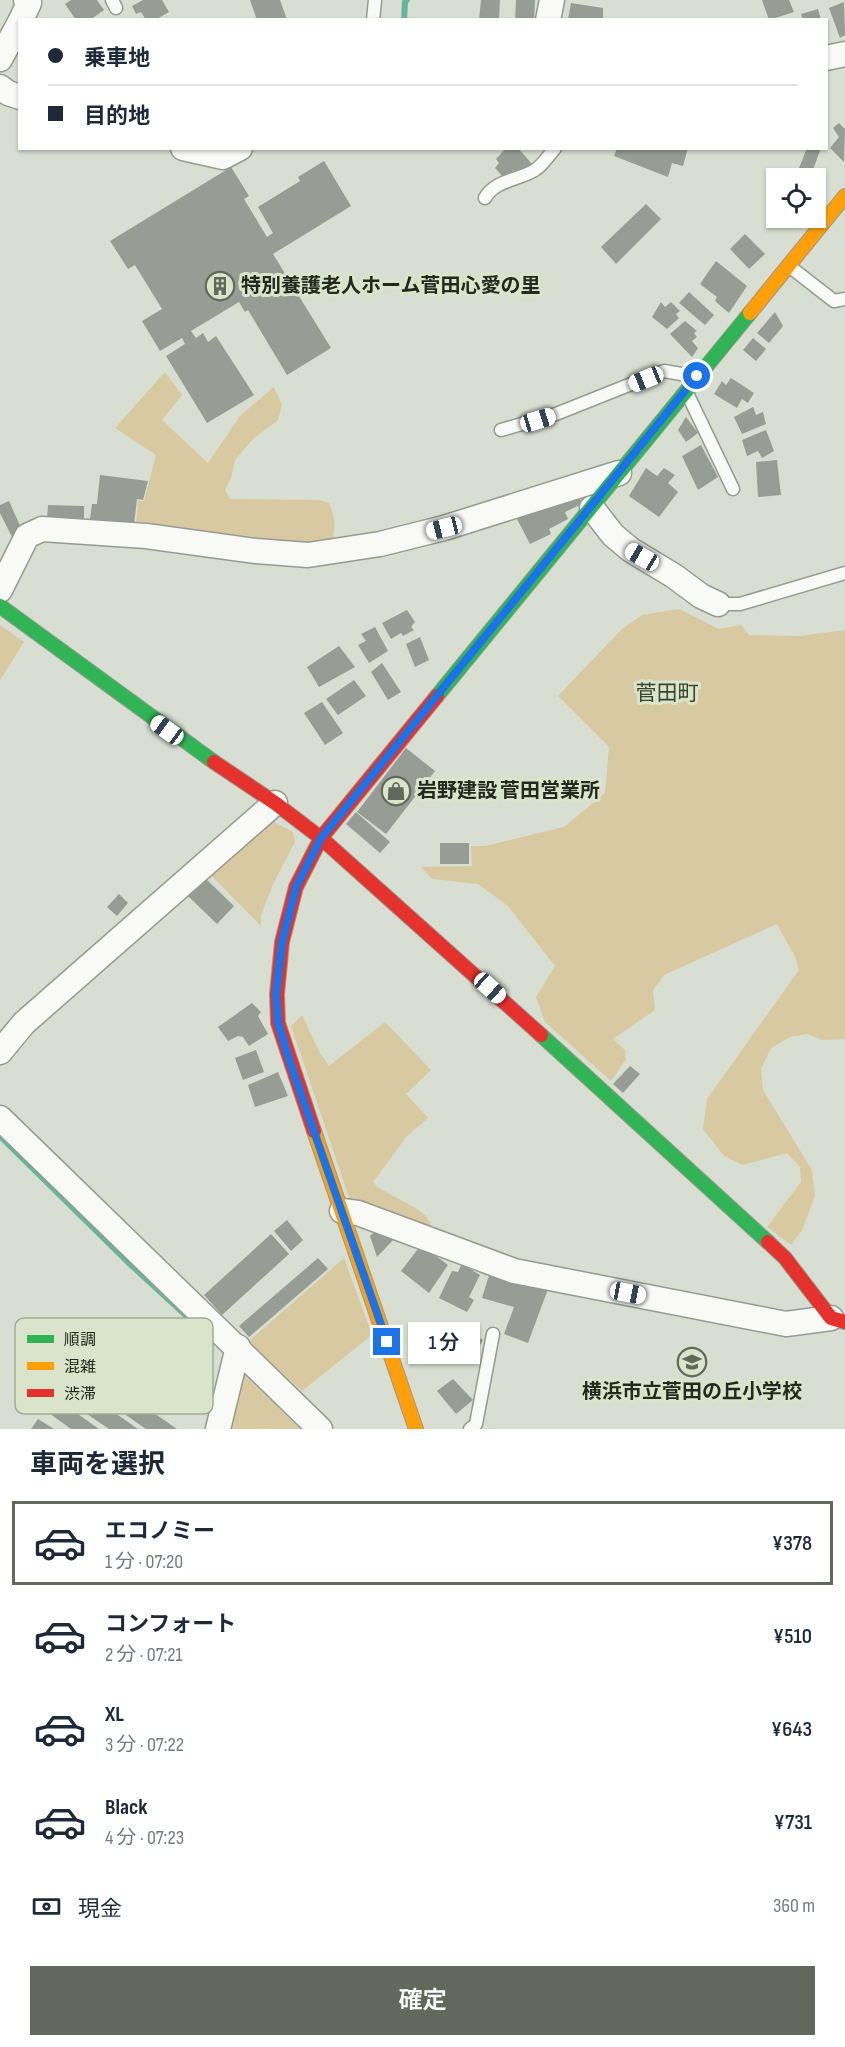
<!DOCTYPE html>
<html lang="ja">
<meta charset="utf-8">
<style>
:root{--surface:#fff;--page:#f2f2f3;--text:#1f2937;--muted:#747a83;--line:#e0e1e3;--accent:#63685d}
body{margin:0;font-family:"Sofia Sans Condensed","Noto Sans JP",sans-serif;background:var(--page);color:var(--text);height:100vh;display:flex;flex-direction:column;font-size:22px;white-space:nowrap}
*{box-sizing:border-box;margin:0}
p{font-size:20px;color:var(--muted)}
.icon{flex:none;width:33px;height:33px;fill:none;stroke:currentColor;stroke-width:2;stroke-linecap:round;stroke-linejoin:round}
.map{position:relative;height:1429px;overflow:hidden}
.sheet{display:flex;flex-direction:column;background:var(--surface);flex:1}
.sheet>*{flex:none}
.guide{position:absolute;left:18px;top:18px;width:810px;height:132px;border-radius:0px;box-shadow:0 2px 4px #0004;display:grid;align-content:center;height:132px;padding:0 30px;background:var(--surface)}
.tools{position:absolute;left:766px;top:168px;display:grid;gap:12px}
.tools a{display:grid;place-items:center;width:60px;height:60px;border-radius:0px;background:var(--surface);box-shadow:0 2px 4px #0004;font-size:30px}
.end{position:absolute;width:27px;height:27px;margin:-14px;border:8px solid #1a73e8;background:#fff;box-shadow:0 0 0 3px #fff}
.from{border-radius:50%}
.bubble{position:absolute;height:42px;border-radius:0px;background:var(--surface);box-shadow:0 2px 4px #0004;font-size:20px;font-weight:600;line-height:42px;text-align:center}
.car{position:absolute;width:18px;height:36px;margin:-18px -9px;border-radius:8px;box-shadow:0 0 4px 2px #0007;background:linear-gradient(#fff 24%,#345 0 40%,#fff 0 76%,#345 0 86%,#fff 0)}
.guide b{display:flex;align-items:center;gap:21px;height:57px;font-size:22px}
.guide b+b{border-top:2px solid var(--line)}
.guide i{width:15px;height:15px;background:var(--text)}
ul{padding:0;list-style:none}
li{display:flex;align-items:center;gap:18px;height:84px;margin:0 12px 9px;padding:0 18px;border:3px solid transparent;border-radius:0px}
li div{flex:1}
li b{display:block;font-size:22px}
li em{font-style:normal;font-weight:600}
li.active{border-color:var(--accent)}
li>.icon{width:54px;height:54px;stroke-width:1.5}
h2{padding:0 30px;font-size:27px;line-height:72px}
.pay{display:flex;align-items:center;gap:15px;height:66px;padding:0 30px;font-size:22px}
.pay p{margin-inline-start:auto}
.button{display:flex;gap:12px;margin-top:auto;padding:12px 30px}
.button a{flex:1;height:69px;border-radius:0px;background:var(--accent);color:#fff;font-size:24px;font-weight:600;line-height:69px;text-align:center}
.map>svg:first-child{display:block}
</style>
<div class="map">
<svg width="845" height="1429" viewBox="0 0 845 1429">
<rect width="100%" height="100%" fill="#d8ded1"/>
<g fill="#d9c9a1">
<path d="M165 372 182 395 162 420 208 463 240 416 274 387 282 405 278 420 253 439 235 460 231 478 225 490 230 499 319 500 329 503C335 516 336 528 332 542L298 548 136 526 138 501H144L156 455 115 428Z"/>
<polygon points="679,609 719,629 741,625 749,635 800,636 845,630 845,1039 822,1040 807,1034 790,1037 771,1048 761,1069 763,1090 812,1170 815,1196 802,1230 791,1245 767,1227 801,1182 800,1167 787,1153 742,1165 724,1156 703,1129 707,1099 799,970 795,957 777,924 664,975 653,990 655,1010 613,1039 625,1050 626,1059 611,1081 545,1022 536,997 555,966 508,906 478,884 432,879 421,867 472,866 471,846 485,846 564,827 605,793 609,747 558,696 622,629 642,615"/>
<polygon points="0,625 24,642 0,680"/>
<polygon points="260,815 293,832 295,842 274,882 261,915 261,926 202,866"/>
<polygon points="302,1015 320,1053 329,1066 385,1022 431,1070 406,1094 428,1118 407,1136 373,1182 377,1187 417,1209 426,1216 435,1232 350,1200 291,1026"/>
<polygon points="344,1258 372,1335 302,1391 248,1342"/>
<polygon points="238,1369 300,1429 223,1429"/>
</g>
<g fill="none" stroke-linecap="round" stroke-linejoin="round">
<g stroke="#68b59e" stroke-width="6">
<polyline points="404,20 405,2 407,0"/>
<polyline points="0,1136 130,1264 192,1321"/>
</g>
</g>
<g fill="#979d94">
<polygon points="71,0 97,0 104,10 90,20 76,20 65,4"/>
<polygon points="143,0 162,0 169,12 155,20 146,20 141,12 136,14 132,6"/>
<polygon points="250,0 280,0 287,20 257,20"/>
<polygon points="481,0 500,0 499,20 479,20"/>
<polygon points="516,0 535,0 534,20 515,20"/>
<polygon points="762,0 789,0 794,12 769,20"/>
<polygon points="844,2 845,35 840,38 829,8"/>
<polygon points="571,3 603,8 603,20 568,20"/>
<polygon points="818,9 821,20 803,20 801,14"/>
<polygon points="839,123 845,129 844,162 830,148 839,137 833,128"/>
<polygon points="506,148 518,148 532,164 517,174 514,170 504,178 495,168 499,163 496,159"/>
<polygon points="617,148 688,148 683,166 672,163 668,177 614,156"/>
<polygon points="807,148 821,148 810,178 795,178"/>
<polygon points="324,161 351,206 273,254 331,348 287,375 248,310 245,312 239,302 191,331 196,338 203,333 208,342 216,336 254,395 207,423 166,356 185,344 182,338 160,351 142,321 162,309 135,265 128,269 110,241 231,167 249,196 244,199 267,237 273,233 258,207 300,181 298,177"/>
<polygon points="646,204 661,219 616,264 601,247"/>
<polygon points="745,234 765,254 749,269 730,249"/>
<polygon points="716,261 747,286 729,313 715,301 717,297 700,284"/>
<polygon points="689,292 714,315 705,325 679,303"/>
<polygon points="661,302 665,307 671,302 680,311 676,314 679,318 667,329 652,317"/>
<polygon points="775,312 783,326 769,343 757,333"/>
<polygon points="685,321 697,331 694,333 697,337 692,341 698,348 692,357 670,334"/>
<polygon points="753,338 766,349 756,361 743,350"/>
<polygon points="731,378 754,393 748,403 742,399 737,408 714,394 722,381 726,385"/>
<polygon points="753,407 756,415 763,412 766,424 742,434 734,417"/>
<polygon points="686,417 698,433 686,442 678,430"/>
<polygon points="766,430 774,451 762,458 758,451 747,456 742,440"/>
<polygon points="701,445 718,477 698,490 682,456"/>
<polygon points="777,460 781,495 758,497 756,462"/>
<polygon points="646,468 657,476 664,468 675,475 668,483 678,492 659,517 629,496"/>
<polygon points="100,475 148,481 143,500 137,499 134,524 90,519 92,504 97,504"/>
<polygon points="576,491 582,504 565,512 568,519 549,529 551,534 530,544 517,519"/>
<polygon points="9,501 22,530 13,539 0,513 0,505"/>
<polygon points="48,505 84,506 84,521 47,520"/>
<polygon points="407,610 415,622 411,627 414,630 403,636 401,633 391,639 382,623"/>
<polygon points="375,627 388,651 369,663 358,645 366,641 361,634"/>
<polygon points="420,637 429,660 415,667 406,644"/>
<polygon points="339,646 355,667 319,687 307,667"/>
<polygon points="382,663 401,692 388,700 371,672"/>
<polygon points="354,680 366,696 338,715 326,699"/>
<polygon points="322,702 343,733 325,745 304,713"/>
<polygon points="406,748 435,771 386,834 357,812"/>
<polygon points="356,812 390,842 380,853 346,824"/>
<rect x="440" y="843" width="29" height="21"/>
<polygon points="205,878 234,906 217,924 188,896"/>
<polygon points="119,894 128,903 117,916 107,907"/>
<polygon points="252,1003 261,1012 258,1016 268,1034 249,1046 243,1037 238,1036 228,1041 218,1027"/>
<polygon points="256,1050 264,1072 243,1080 235,1058"/>
<polygon points="630,1066 640,1074 623,1093 613,1084"/>
<polygon points="278,1072 288,1096 255,1107 248,1085"/>
<polygon points="287,1220 303,1240 291,1251 274,1231"/>
<polygon points="378,1229 394,1239 377,1257 370,1236"/>
<polygon points="271,1234 289,1254 222,1315 204,1295"/>
<polygon points="421,1245 448,1265 429,1293 401,1271"/>
<polygon points="318,1258 328,1269 249,1337 239,1326"/>
<polygon points="462,1264 480,1275 469,1297 474,1300 467,1312 439,1298 452,1271 458,1272"/>
<polygon points="490,1272 548,1289 528,1343 504,1334 514,1307 482,1298"/>
<polygon points="456,1323 483,1340 472,1358 444,1339"/>
<polygon points="75,1358 177,1429 146,1429 66,1373"/>
<polygon points="65,1378 138,1429 109,1429 53,1391"/>
<polygon points="453,1379 473,1400 456,1414 437,1391"/>
<polygon points="51,1395 99,1429 71,1429 42,1408"/>
<polygon points="38,1419 54,1429 31,1429"/>
</g>
<g fill="none" stroke-linecap="round" stroke-linejoin="round">
<g stroke="#969b91" stroke-width="15">
<g id="lane">
<polyline points="112,0 116,8"/>
<polyline points="373,20 375,0"/>
<path d="M485 198C495 180 519 180 535 170 543 165 549 155 555 148"/>
<polyline points="789,266 834,301 845,299"/>
<polyline points="687,393 733,489"/>
<polyline points="501,430 556,414 664,371 693,376"/>
<polyline points="718,604 740,604 845,573"/>
<polyline points="470,1429 476,1424 493,1334"/>
</g>
</g>
<g stroke="#969b91" stroke-width="27">
<g id="street">
<polyline points="21,20 29,3 26,0"/>
<polyline points="548,20 552,0"/>
<polyline points="826,58 845,54"/>
<polyline points="0,59 20,22"/>
<polyline points="0,87 8,93 20,97"/>
<polyline points="183,148 223,157 240,148"/>
<polyline points="592,508 613,535 631,550 674,576 701,596 718,604"/>
<polyline points="0,590 27,536 42,529 146,536 256,551 308,555 380,544 444,528 619,473"/>
<polyline points="0,1052 24,1023 275,803"/>
<polyline points="0,1118 320,1429"/>
<polyline points="342,1211 358,1213 514,1271 786,1324 831,1318"/>
<polyline points="218,1429 238,1347"/>
</g>
</g>
<g stroke="#969b91" stroke-width="16">
<g id="fast">
<polyline points="0,606 214,762"/>
<polyline points="437,696 750,313"/>
<polyline points="541,1035 768,1242"/>
</g>
</g>
<g stroke="#969b91" stroke-width="16">
<g id="slow">
<polyline points="750,313 845,196"/>
<polyline points="314,1131 416,1429"/>
</g>
</g>
<g stroke="#969b91" stroke-width="16">
<g id="jam">
<polyline points="214,762 275,803 321,838 541,1035"/>
<polyline points="314,1131 278,1023 277,994 282,942 296,887 321,838 437,696"/>
<polyline points="768,1242 785,1258 831,1318 845,1322"/>
</g>
</g>
<use href="#lane" stroke="#f9faf8" stroke-width="12"/>
<use href="#street" stroke="#f9faf8" stroke-width="24"/>
<use href="#fast" stroke="#30b455" stroke-width="14"/>
<use href="#slow" stroke="#ff9f0a" stroke-width="14"/>
<use href="#jam" stroke="#e5322d" stroke-width="14"/>
</g>
<g fill="none" stroke-linecap="round" stroke-linejoin="round">
<polyline stroke="#1a73e8" stroke-width="8" points="387,1342 290,1062 278,1023 276,994 282,942 296,887 321,838 697,376"/>
</g>
<defs>
<g id="building-ring" transform="scale(1.5)"><circle r="9.5" fill="#d9e4cb" stroke="#63685d" stroke-width="1.5"/><path d="M-4-6H4V6H1V3H-1V6H-4ZM-2.5-4.3h1.7v1.8h-1.7ZM.8-4.3h1.7v1.8H.8ZM-2.5-1h1.7V.8h-1.7ZM.8-1h1.7V.8H.8Z" fill="#63685d"/></g>
<g id="shop-ring" transform="scale(1.5)"><circle r="9.5" fill="#d9e4cb" stroke="#63685d" stroke-width="1.5"/><path d="M-5-2.5h2.3a2.7 3.5 0 0 1 5.4 0H5L5.5 6h-11ZM-1.5-2.5h3a1.5 2.3 0 0 0-3 0Z" fill="#63685d"/></g>
<g id="school-ring" transform="scale(1.5)"><circle r="9.5" fill="#d9e4cb" stroke="#63685d" stroke-width="1.5"/><path d="M0-5L7-2L0 1L-7-2ZM-4 1L0 2.5L4 1V4Q0 6-4 4Z" fill="#63685d"/></g>
</defs>
<g fill-rule="evenodd">
<use href="#building-ring" x="220" y="286"/>
<use href="#shop-ring" x="396" y="791"/>
<use href="#school-ring" x="692" y="1362"/>
</g>
<g text-anchor="middle" dominant-baseline="central" stroke-width="6" stroke-linejoin="round" paint-order="stroke">
<g font-size="20" font-weight="bold" fill="#24281e" stroke="#d9e4cb" text-anchor="start">
<text x="241" y="286">特別養護老人ホーム菅田心愛の里</text>
<text x="417" y="791">岩野建設 菅田営業所</text>
<text x="692" y="1392" text-anchor="middle">横浜市立菅田の丘小学校</text>
</g>
<g font-size="21" fill="#3a432e" stroke="#d9e4cb">
<text x="667" y="693">菅田町</text>
</g>
</g>
<rect x="15" y="1318" width="198" height="96" rx="9" fill="#d9e4cb" stroke="#a3ac97" stroke-width="1.5"/>
<rect x="27" y="1335" width="27" height="8" fill="#30b455"/>
<rect x="27" y="1362" width="27" height="8" fill="#ff9f0a"/>
<rect x="27" y="1389" width="27" height="8" fill="#e5322d"/>
<g font-size="16" fill="#24281e">
<text x="64" y="1345">順調</text>
<text x="64" y="1372">混雑</text>
<text x="64" y="1399">渋滞</text>
</g>
</svg>
<div class="tools">
<a><svg class="icon" aria-label="locate" viewBox="0 0 24 24"><circle cx="12" cy="12" r="6"/><path d="M12 2v4M12 18v4M2 12h4M18 12h4"/></svg></a>
</div>
<i class="end from" style="left:697px;top:376px"></i>
<i class="end" style="left:387px;top:1342px"></i>
<div class="bubble" style="left:408px;top:1322px;width:72px">1 分</div>
<i class="car" style="left:646px;top:379px;rotate:248deg"></i>
<i class="car" style="left:538px;top:420px;rotate:73deg"></i>
<i class="car" style="left:444px;top:528px;rotate:256deg"></i>
<i class="car" style="left:642px;top:557px;rotate:300deg"></i>
<i class="car" style="left:167px;top:730px;rotate:306deg"></i>
<i class="car" style="left:490px;top:988px;rotate:132deg"></i>
<i class="car" style="left:628px;top:1293px;rotate:101deg"></i>
<div class="guide">
<b><i class="from"></i>乗車地</b>
<b><i></i>目的地</b>
</div>
</div>
<section class="sheet">
<h2>車両を選択</h2>
<ul>
<li class="active"><svg class="icon" aria-label="car" viewBox="0 0 24 24"><path d="M5 17H2v-5l4-1 3-4h7l3 4 3 1v5h-3M9 17h6M6 11h13"/><circle cx="7" cy="17" r="2"/><circle cx="17" cy="17" r="2"/></svg><div><b>エコノミー</b><p>1 分 · 07:20</p></div><em>¥378</em></li>
<li><svg class="icon" aria-label="car" viewBox="0 0 24 24"><path d="M5 17H2v-5l4-1 3-4h7l3 4 3 1v5h-3M9 17h6M6 11h13"/><circle cx="7" cy="17" r="2"/><circle cx="17" cy="17" r="2"/></svg><div><b>コンフォート</b><p>2 分 · 07:21</p></div><em>¥510</em></li>
<li><svg class="icon" aria-label="car" viewBox="0 0 24 24"><path d="M5 17H2v-5l4-1 3-4h7l3 4 3 1v5h-3M9 17h6M6 11h13"/><circle cx="7" cy="17" r="2"/><circle cx="17" cy="17" r="2"/></svg><div><b>XL</b><p>3 分 · 07:22</p></div><em>¥643</em></li>
<li><svg class="icon" aria-label="car" viewBox="0 0 24 24"><path d="M5 17H2v-5l4-1 3-4h7l3 4 3 1v5h-3M9 17h6M6 11h13"/><circle cx="7" cy="17" r="2"/><circle cx="17" cy="17" r="2"/></svg><div><b>Black</b><p>4 分 · 07:23</p></div><em>¥731</em></li>
</ul>
<div class="pay"><svg class="icon" aria-label="cash" viewBox="0 0 24 24"><path d="M3 7h18v10H3z"/><circle cx="12" cy="12" r="2"/></svg>現金<p>360 m</p></div>
<div class="button"><a>確定</a></div>
</section>
